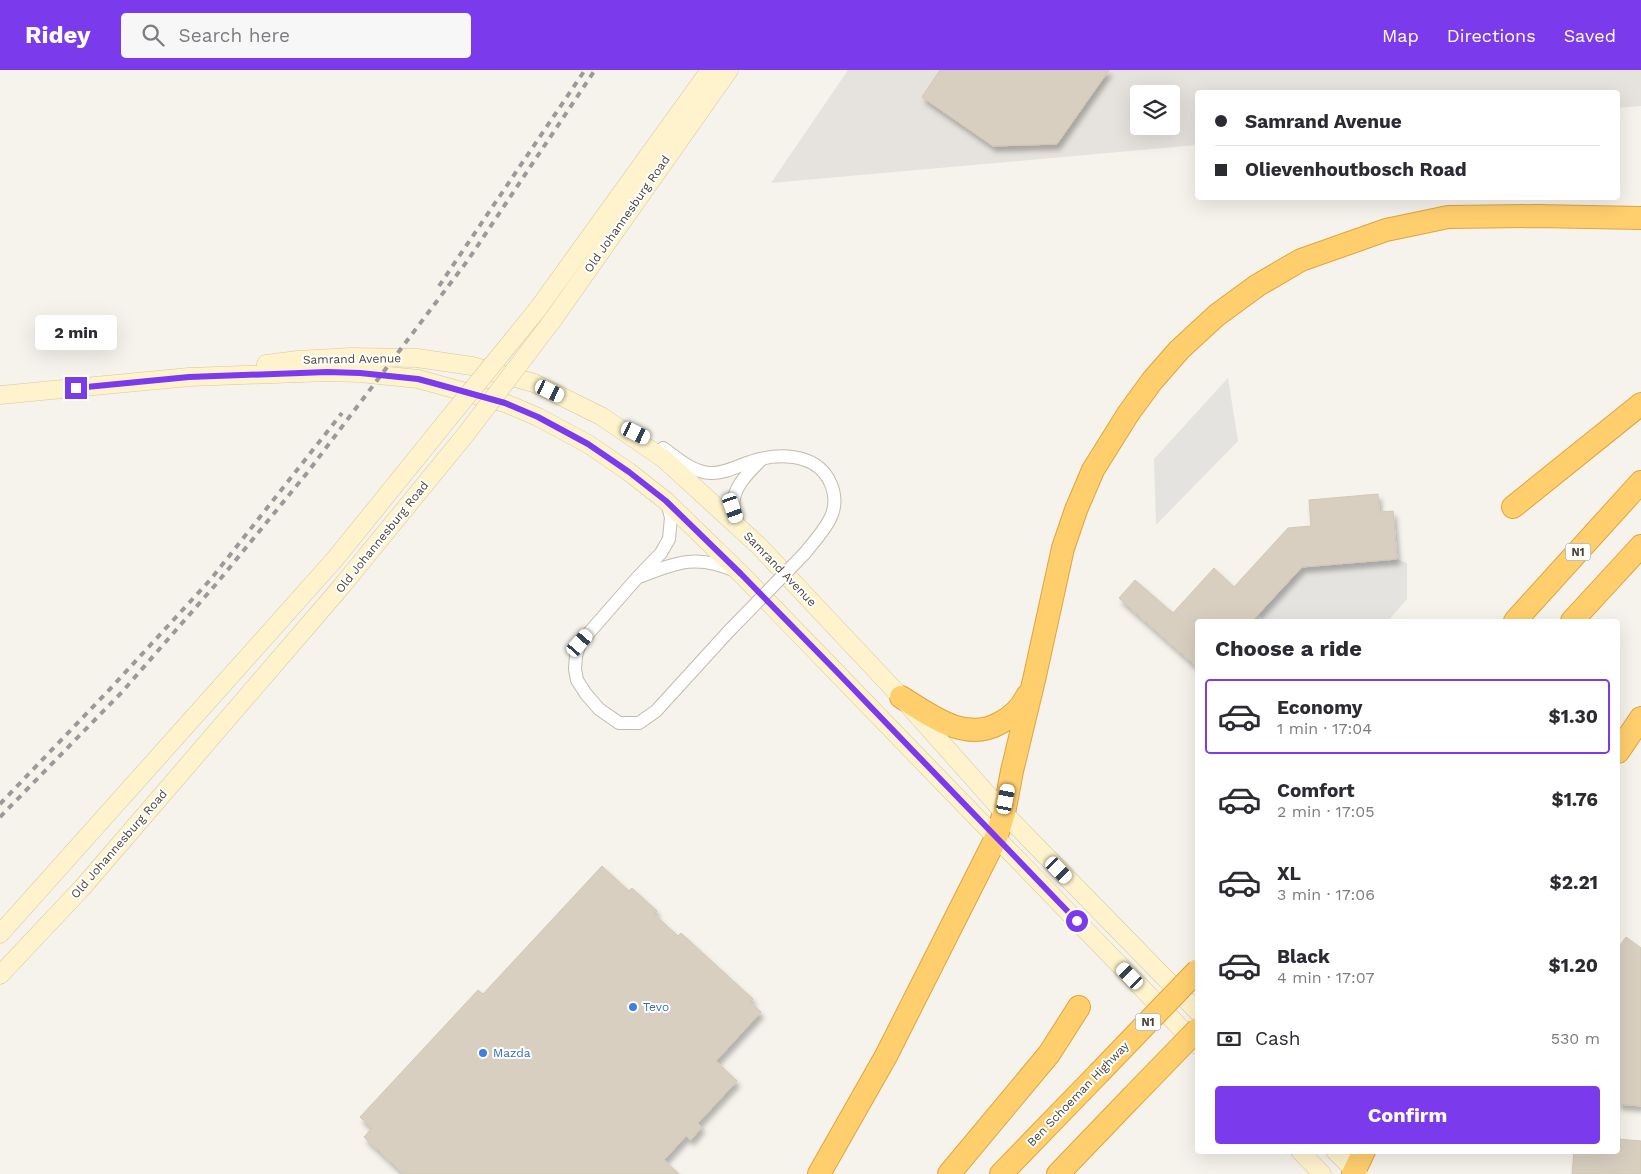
<!DOCTYPE html>
<meta charset="utf-8">
<style>
:root{--surface:#fff;--page:#f7f7f7;--text:#2b2b33;--muted:#7c7c81;--line:#e1e1e2;--accent:#7c3aed}
body{margin:0;font-family:"Work Sans",sans-serif;background:var(--page);color:var(--text);height:100vh;display:flex;flex-direction:column;font-size:19px;white-space:nowrap}
*{box-sizing:border-box;margin:0}
p{font-size:16px;color:var(--muted)}
.icon{flex:none;width:28px;height:28px;fill:none;stroke:currentColor;stroke-width:2;stroke-linecap:round;stroke-linejoin:round}
.map{position:relative;flex:1;overflow:hidden}
.side{position:absolute;left:1195px;top:549px;width:425px;height:535px;display:flex;flex-direction:column;background:var(--surface);border-radius:5px;box-shadow:0 5px 20px #0002}
.side>*{flex:none}
.guide{position:absolute;left:1195px;top:20px;width:425px;height:110px;border-radius:5px;box-shadow:0 5px 20px #0002;display:grid;align-content:center;height:110px;padding:0 20px;background:var(--surface)}
.tools{position:absolute;left:1130px;top:15px;display:grid;gap:10px}
.tools a{display:grid;place-items:center;width:50px;height:50px;border-radius:5px;background:var(--surface);box-shadow:0 5px 20px #0002;font-size:25px}
.end{position:absolute;width:22px;height:22px;margin:-11px;border:6px solid #7c3aed;background:#fff;box-shadow:0 0 0 2px #fff}
.from{border-radius:50%}
.bubble{position:absolute;height:35px;border-radius:5px;background:var(--surface);box-shadow:0 5px 20px #0002;font-size:16px;font-weight:700;line-height:35px;text-align:center}
.car{position:absolute;width:15px;height:30px;margin:-15px -8px;border-radius:6px;box-shadow:0 0 4px 1px #0007;background:linear-gradient(#fff 24%,#345 0 40%,#fff 0 76%,#345 0 86%,#fff 0)}
.guide b{display:flex;align-items:center;gap:18px;height:48px;font-size:19px}
.guide b+b{border-top:1px solid var(--line)}
.guide i{width:12px;height:12px;background:var(--text)}
ul{padding:0;list-style:none}
li{display:flex;align-items:center;gap:15px;height:75px;margin:0 10px 8px;padding:0 10px;border:2px solid transparent;border-radius:5px}
li div{flex:1}
li b{display:block;font-size:19px}
li em{font-style:normal;font-weight:700}
li.selected{border-color:var(--accent)}
li>.icon{width:45px;height:45px;stroke-width:1.5}
h2{padding:0 20px;font-size:22px;line-height:60px}
.pay{display:flex;align-items:center;gap:12px;height:55px;padding:0 20px;font-size:19px}
.pay p{margin-inline-start:auto}
.action{display:flex;gap:10px;margin-top:auto;padding:10px 20px}
.action a{flex:1;height:58px;border-radius:5px;background:var(--accent);color:#fff;font-size:20px;font-weight:700;line-height:58px;text-align:center}
header{display:flex;align-items:center;gap:30px;box-sizing:border-box;height:70px;padding:0 25px;background:var(--accent);color:#fff}
header strong{font-size:24px}
nav{display:flex;gap:28px;margin-inline-start:auto;font-size:18px}
.search{width:350px;height:45px;background:var(--page);display:flex;align-items:center;gap:12px;box-sizing:border-box;padding:0 18px;border-radius:5px;color:var(--muted);font-size:19px}
.map>svg:first-child{display:block}
</style>
<header>
<strong>Ridey</strong>
<div class="search"><svg class="icon" aria-label="search" viewBox="0 0 24 24"><circle cx="10" cy="10" r="6"/><path d="M15 15l6 6"/></svg>Search here</div>
<nav><a>Map</a><a>Directions</a><a>Saved</a></nav>
</header>
<div class="map">
<svg width="1641" height="1104" viewBox="0 0 1641 1104">
<defs>
<filter id="shadow"><feDropShadow dx="3" dy="5.5" stdDeviation="2.5" flood-color="#0004"/></filter>
</defs>
<rect width="100%" height="100%" fill="#f6f3ec"/>
<path fill="#e6e2dd" fill-rule="evenodd" d="M848 0H1641V36L1618 38V22H1198L1197 75 771 113ZM1139 24H1171V56H1139Z"/>
<g fill="#e5e3e0">
<polygon points="1228,308 1238,371 1156,455 1154,389"/>
<polygon points="1397,489 1407,493 1407,529 1388,551 1262,551 1259,544 1302,497"/>
</g>
<g fill="#d8cfc1" stroke="#d3c7b4" filter="url(#shadow)">
<polygon points="940,0 1109,0 1057,74 993,76 922,27"/>
<polygon points="1378,424 1379,442 1393,441 1397,489 1302,497 1252,551 1198,551 1198,598 1119,528 1135,510 1173,543 1214,498 1234,517 1288,458 1311,456 1309,430"/>
<polygon points="602,796 629,821 632,818 657,841 654,844 678,866 681,863 753,929 750,932 761,942 716,991 737,1011 698,1053 702,1057 691,1070 686,1066 664,1090 679,1104 404,1104 364,1067 372,1058 360,1047 478,920 483,924"/>
<polygon points="1626,867 1641,878 1641,1036 1618,1034 1618,878"/>
<polygon points="1618,1069 1641,1071 1641,1104 1572,1104 1574,1081 1618,1081"/>
</g>
<g fill="none" stroke-linecap="round" stroke-linejoin="round">
<g stroke="#c2bbae" stroke-width="14">
<g id="minor">
<path d="M663 378C677 388 692 402 710 403 724 404 737 396 750 392 776 383 814 382 829 410 845 441 823 460 805 483"/>
<polyline points="667,433 671,447 669,469 661,483 637,508 580,573 576,586 575,599 577,610 586,624 599,639 619,653 639,653 656,641 729,561"/>
<path d="M740 458C738 452 735 446 734 439 730 419 749 402 762 389"/>
<path d="M642 506C677 492 698 484 735 501"/>
</g>
</g>
<g stroke="#d6c79b" stroke-width="19">
<g id="secondary">
<polyline points="537,240 710,0"/>
<polyline points="552,251 729,0"/>
<polyline points="266,294 298,290 350,287 417,288 472,296 534,313 601,346 664,389 759,476 901,627 1004,743 1198,942"/>
<polyline points="0,325 189,307 327,302 360,303 418,309 505,333 538,347 588,374 629,402 666,431 741,504 1197,975"/>
<polyline points="0,864 335,489 449,348"/>
<polyline points="0,905 82,818 341,517 466,364"/>
<polyline points="1300,1081 1322,1104"/>
<polyline points="1335,1081 1358,1104"/>
</g>
</g>
<g stroke="#e0a43c" stroke-width="24">
<g id="motorway">
<polyline points="1513,437 1641,334"/>
<polyline points="1515,551 1641,412"/>
<polyline points="1572,551 1641,476"/>
<path d="M901 627C930 645 965 673 1000 653 1012 647 1021 638 1027 626"/>
<polyline points="1618,682 1641,648"/>
<polyline points="819,1104 886,986 996,768 1004,743 1012,701 1034,610 1063,478 1076,440 1093,400 1128,344 1152,311 1179,280 1217,245 1258,215 1301,190 1386,160 1448,147 1537,146 1641,148"/>
<polyline points="949,1104 1049,984 1079,937"/>
<polyline points="1001,1104 1099,1003"/>
<polyline points="1058,1104 1131,1028"/>
<polyline points="1353,1104 1364,1081"/>
</g>
</g>
<use href="#minor" stroke="#fff" stroke-width="12"/>
<use href="#secondary" stroke="#fff3cd" stroke-width="18"/>
<use href="#motorway" stroke="#ffcf6e" stroke-width="22"/>
<g stroke="#9a9a9a" stroke-width="4" stroke-dasharray="6 6" stroke-linecap="butt">
<polyline points="439,216 585,0"/>
<polyline points="0,734 110,619 211,509 342,343"/>
<polyline points="0,747 122,622 217,513 307,403 468,190 595,0"/>
</g>
<g stroke="#c2bbae" stroke-width="14" stroke-linecap="butt">
<polyline id="minor-bridge" points="729,561 805,483"/>
</g>
<g stroke="#d6c79b" stroke-width="19" stroke-linecap="butt">
<g id="secondary-bridge">
<polyline points="449,348 537,240"/>
<polyline points="466,364 552,251"/>
</g>
</g>
<g stroke="#e0a43c" stroke-width="24" stroke-linecap="butt">
<g id="motorway-bridge">
<polyline points="1099,1003 1198,900"/>
<polyline points="1131,1028 1198,959"/>
</g>
</g>
<use href="#minor-bridge" stroke="#fff" stroke-width="12"/>
<use href="#secondary-bridge" stroke="#fff3cd" stroke-width="18"/>
<use href="#motorway-bridge" stroke="#ffcf6e" stroke-width="22"/>
</g>
<g fill="none" stroke-linecap="round" stroke-linejoin="round">
<polyline stroke="#7c3aed" stroke-width="6" points="76,318 189,307 327,302 360,303 418,309 433,313 505,333 538,347 588,374 629,402 666,431 741,504 838,603 1077,851"/>
</g>
<g fill="#3f7fe0" stroke="#fff" stroke-width="2">
<circle cx="633" cy="937" r="5"/>
<circle cx="483" cy="983" r="5"/>
</g>
<g text-anchor="middle" dominant-baseline="central" stroke-width="4" stroke-linejoin="round" paint-order="stroke">
<g fill="#fff" stroke="#817c74" stroke-width="1">
<rect x="1565.5" y="473.5" width="25" height="17" rx="4"/>
<rect x="1135.5" y="943.5" width="25" height="17" rx="4"/>
</g>
<g font-size="11" font-weight="bold" fill="#4b4439">
<text x="1578" y="482">N1</text>
<text x="1148" y="952">N1</text>
</g>
<g font-size="12" fill="#4b4439" stroke="#fff">
<text transform="translate(627 144) rotate(-55)">Old Johannesburg Road</text>
<text transform="translate(352 289) rotate(-1)">Samrand Avenue</text>
<text transform="translate(382 467) rotate(-51)">Old Johannesburg Road</text>
<text transform="translate(780 499) rotate(46)">Samrand Avenue</text>
<text transform="translate(119 774) rotate(-49)">Old Johannesburg Road</text>
<text transform="translate(1078 1024) rotate(-46)">Ben Schoeman Highway</text>
</g>
<g font-size="12" fill="#366cbe" stroke="#fff" text-anchor="start">
<text x="643" y="937">Tevo</text>
<text x="493" y="983">Mazda</text>
</g>
</g>
</svg>
<div class="tools">
<a><svg class="icon" aria-label="layers" viewBox="0 0 24 24"><path d="M12 4l9 5-9 5-9-5zM3 14l9 5 9-5"/></svg></a>
</div>
<i class="end from" style="left:1077px;top:851px"></i>
<i class="end" style="left:76px;top:318px"></i>
<div class="bubble" style="left:35px;top:245px;width:82px">2 min</div>
<i class="car" style="left:550px;top:321px;rotate:116deg"></i>
<i class="car" style="left:636px;top:363px;rotate:116deg"></i>
<i class="car" style="left:733px;top:438px;rotate:161deg"></i>
<i class="car" style="left:580px;top:573px;rotate:41deg"></i>
<i class="car" style="left:1006px;top:729px;rotate:11deg"></i>
<i class="car" style="left:1059px;top:800px;rotate:136deg"></i>
<i class="car" style="left:1130px;top:906px;rotate:316deg"></i>
<div class="guide">
<b><i class="from"></i>Samrand Avenue</b>
<b><i></i>Olievenhoutbosch Road</b>
</div>
<section class="side">
<h2>Choose a ride</h2>
<ul>
<li class="selected"><svg class="icon" aria-label="car" viewBox="0 0 24 24"><path d="M5 17H2v-5l4-1 3-4h7l3 4 3 1v5h-3M9 17h6M6 11h13"/><circle cx="7" cy="17" r="2"/><circle cx="17" cy="17" r="2"/></svg><div><b>Economy</b><p>1 min · 17:04</p></div><em>$1.30</em></li>
<li><svg class="icon" aria-label="car" viewBox="0 0 24 24"><path d="M5 17H2v-5l4-1 3-4h7l3 4 3 1v5h-3M9 17h6M6 11h13"/><circle cx="7" cy="17" r="2"/><circle cx="17" cy="17" r="2"/></svg><div><b>Comfort</b><p>2 min · 17:05</p></div><em>$1.76</em></li>
<li><svg class="icon" aria-label="car" viewBox="0 0 24 24"><path d="M5 17H2v-5l4-1 3-4h7l3 4 3 1v5h-3M9 17h6M6 11h13"/><circle cx="7" cy="17" r="2"/><circle cx="17" cy="17" r="2"/></svg><div><b>XL</b><p>3 min · 17:06</p></div><em>$2.21</em></li>
<li><svg class="icon" aria-label="car" viewBox="0 0 24 24"><path d="M5 17H2v-5l4-1 3-4h7l3 4 3 1v5h-3M9 17h6M6 11h13"/><circle cx="7" cy="17" r="2"/><circle cx="17" cy="17" r="2"/></svg><div><b>Black</b><p>4 min · 17:07</p></div><em>$1.20</em></li>
</ul>
<div class="pay"><svg class="icon" aria-label="cash" viewBox="0 0 24 24"><path d="M3 7h18v10H3z"/><circle cx="12" cy="12" r="2"/></svg>Cash<p>530 m</p></div>
<div class="action"><a>Confirm</a></div>
</section>
</div>
